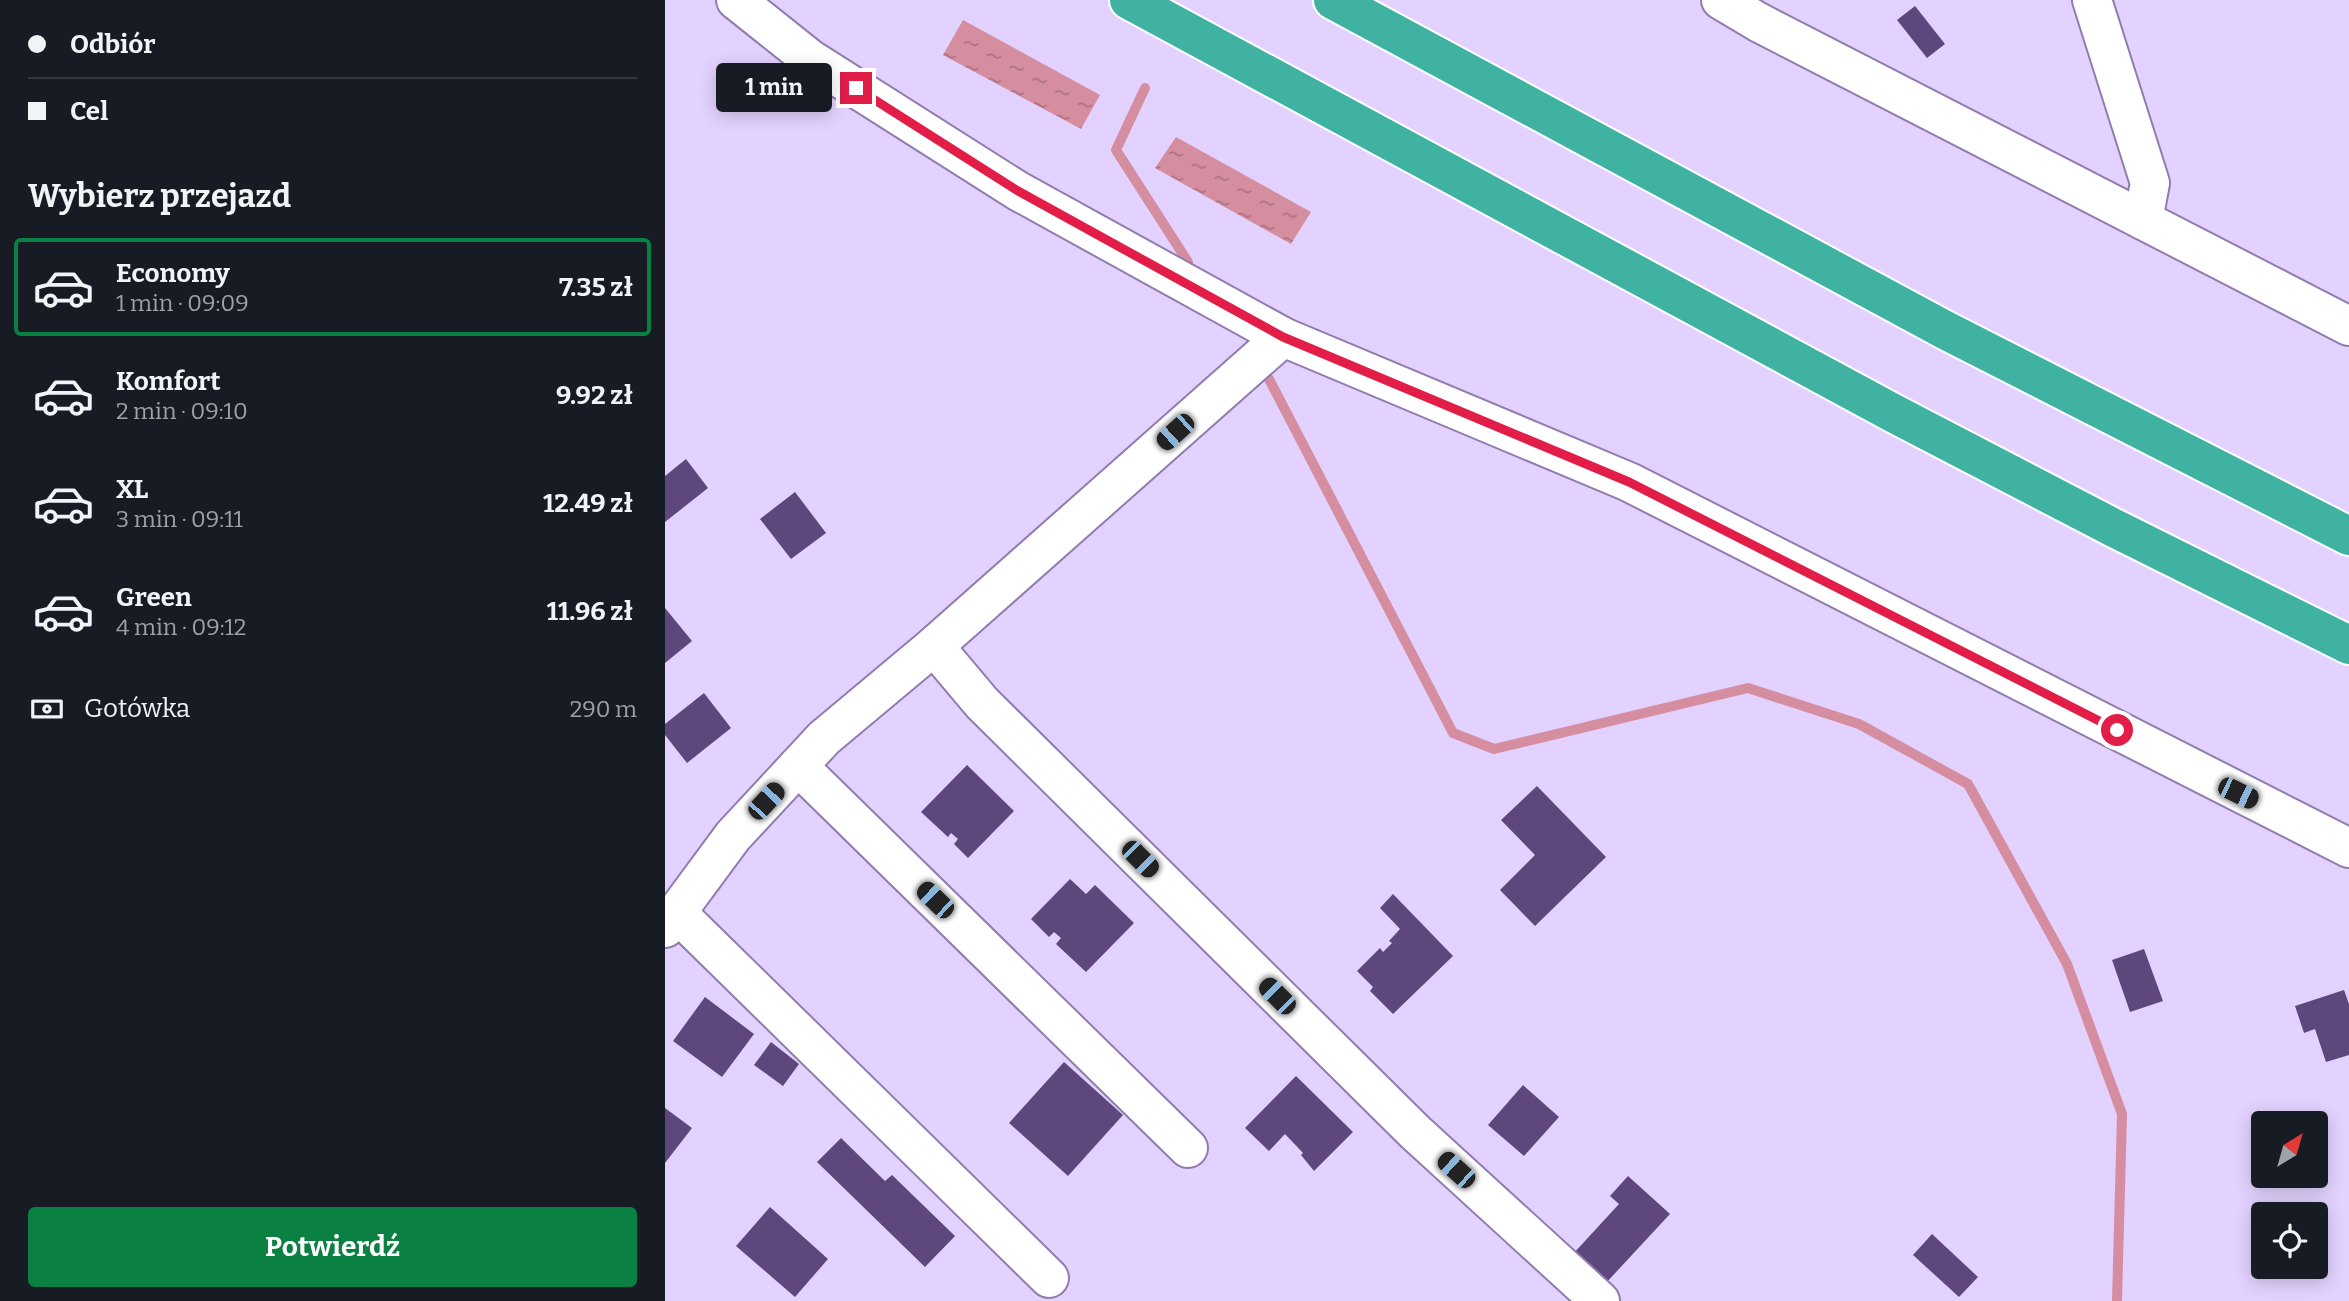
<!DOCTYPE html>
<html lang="pl">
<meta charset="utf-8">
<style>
:root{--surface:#171b24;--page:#242831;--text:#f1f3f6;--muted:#9ea1a6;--line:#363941;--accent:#0b8043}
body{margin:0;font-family:Bitter,serif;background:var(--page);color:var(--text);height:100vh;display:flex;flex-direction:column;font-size:26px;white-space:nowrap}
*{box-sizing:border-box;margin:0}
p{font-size:23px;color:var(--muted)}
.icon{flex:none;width:38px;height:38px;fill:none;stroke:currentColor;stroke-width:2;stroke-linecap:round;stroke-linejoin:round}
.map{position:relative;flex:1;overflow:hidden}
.drawer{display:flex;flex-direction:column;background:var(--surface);width:665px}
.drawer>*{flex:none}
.top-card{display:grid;align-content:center;height:154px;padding:0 28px;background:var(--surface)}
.needle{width:46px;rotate:37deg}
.fabs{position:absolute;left:1586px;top:1111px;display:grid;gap:14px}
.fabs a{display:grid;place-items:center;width:77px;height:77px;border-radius:7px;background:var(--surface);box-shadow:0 4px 18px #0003;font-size:35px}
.end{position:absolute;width:32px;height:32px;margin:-16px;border:9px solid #e11d48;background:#fff;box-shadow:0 0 0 4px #fff}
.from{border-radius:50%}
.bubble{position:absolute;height:49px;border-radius:7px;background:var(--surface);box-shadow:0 4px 18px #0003;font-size:23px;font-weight:700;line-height:49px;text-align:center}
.car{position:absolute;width:21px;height:42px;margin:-21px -10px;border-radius:9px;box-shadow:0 0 5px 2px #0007;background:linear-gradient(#222 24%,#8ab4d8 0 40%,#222 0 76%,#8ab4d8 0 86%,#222 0)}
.top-card b{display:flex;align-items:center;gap:24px;height:66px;font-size:26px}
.top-card b+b{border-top:2px solid var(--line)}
.top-card i{width:18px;height:18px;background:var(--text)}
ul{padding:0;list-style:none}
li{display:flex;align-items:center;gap:21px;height:98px;margin:0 14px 10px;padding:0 14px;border:4px solid transparent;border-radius:7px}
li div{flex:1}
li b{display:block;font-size:26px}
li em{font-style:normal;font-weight:700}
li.active{border-color:var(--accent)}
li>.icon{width:63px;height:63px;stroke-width:1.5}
h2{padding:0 28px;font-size:32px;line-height:84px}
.pay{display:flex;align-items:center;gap:18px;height:77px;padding:0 28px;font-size:26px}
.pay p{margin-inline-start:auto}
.button{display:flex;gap:14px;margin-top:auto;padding:14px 28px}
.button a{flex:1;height:80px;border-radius:7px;background:var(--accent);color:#fff;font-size:28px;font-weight:700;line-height:80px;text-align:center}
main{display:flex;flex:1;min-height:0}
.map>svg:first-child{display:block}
</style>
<main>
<section class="drawer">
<div class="top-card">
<b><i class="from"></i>Odbiór</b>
<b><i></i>Cel</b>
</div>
<h2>Wybierz przejazd</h2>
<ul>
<li class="active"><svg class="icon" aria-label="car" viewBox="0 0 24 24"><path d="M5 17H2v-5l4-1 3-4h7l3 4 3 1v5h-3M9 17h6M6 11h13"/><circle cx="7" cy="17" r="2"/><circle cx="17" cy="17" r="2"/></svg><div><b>Economy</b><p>1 min · 09:09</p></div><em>7.35 zł</em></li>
<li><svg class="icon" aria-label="car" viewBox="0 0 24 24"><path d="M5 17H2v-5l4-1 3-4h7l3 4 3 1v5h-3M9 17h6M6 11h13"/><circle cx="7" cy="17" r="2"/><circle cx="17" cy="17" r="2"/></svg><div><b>Komfort</b><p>2 min · 09:10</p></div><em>9.92 zł</em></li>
<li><svg class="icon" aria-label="car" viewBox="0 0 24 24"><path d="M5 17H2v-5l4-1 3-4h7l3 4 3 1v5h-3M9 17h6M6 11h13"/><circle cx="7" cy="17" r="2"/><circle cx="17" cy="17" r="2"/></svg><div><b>XL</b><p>3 min · 09:11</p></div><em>12.49 zł</em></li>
<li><svg class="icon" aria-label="car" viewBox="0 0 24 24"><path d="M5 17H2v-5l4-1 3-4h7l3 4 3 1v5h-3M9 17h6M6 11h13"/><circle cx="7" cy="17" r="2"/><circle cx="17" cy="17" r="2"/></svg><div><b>Green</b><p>4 min · 09:12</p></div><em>11.96 zł</em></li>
</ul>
<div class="pay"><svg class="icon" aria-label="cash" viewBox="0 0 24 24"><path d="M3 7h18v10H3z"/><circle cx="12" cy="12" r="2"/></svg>Gotówka<p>290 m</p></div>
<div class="button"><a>Potwierdź</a></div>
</section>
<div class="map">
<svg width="1684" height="1301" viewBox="0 0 1684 1301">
<defs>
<pattern id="water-ripples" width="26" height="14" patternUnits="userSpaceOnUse" patternTransform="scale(1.75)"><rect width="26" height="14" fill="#d58ea0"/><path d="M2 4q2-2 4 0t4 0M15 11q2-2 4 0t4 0" fill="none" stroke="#ab7282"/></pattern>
</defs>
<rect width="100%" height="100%" fill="#e3d2ff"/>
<g fill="url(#water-ripples)">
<polygon points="298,20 435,95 416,129 278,55"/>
<polygon points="511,137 646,212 626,244 490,168"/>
</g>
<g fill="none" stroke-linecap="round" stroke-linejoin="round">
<g stroke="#d58ea0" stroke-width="10">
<polyline points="480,88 451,150 523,262"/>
<polyline points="604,379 788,733 829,749 1083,688 1194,724 1303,784 1402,964 1457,1114 1452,1301"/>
</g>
</g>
<g fill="#5e477d">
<polygon points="1250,6 1280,44 1262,58 1232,20"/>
<polygon points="21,459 43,488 0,522 0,476"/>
<polygon points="130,492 161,533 126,559 95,519"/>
<polygon points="0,608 27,641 0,663"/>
<polygon points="39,693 66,728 22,763 0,735 0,724"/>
<polygon points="302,765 349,811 303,858 289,844 293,839 286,833 283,837 256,812"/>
<polygon points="872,786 941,857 870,926 835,890 870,855 836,820"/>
<polygon points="405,879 421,894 430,885 469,923 421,972 391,944 396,938 389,932 384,937 366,919"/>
<polygon points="728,894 788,956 728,1014 705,991 708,987 692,971 715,948 718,952 727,943 724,941 735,929 715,908"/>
<polygon points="1479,949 1498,1001 1465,1012 1447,960"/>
<polygon points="1679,990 1684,1004 1684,1055 1661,1062 1650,1029 1639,1033 1630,1006"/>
<polygon points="40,997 89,1034 57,1077 8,1041"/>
<polygon points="106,1042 134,1064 118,1086 89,1065"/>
<polygon points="399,1062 458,1115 403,1176 344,1123"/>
<polygon points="631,1076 688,1132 649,1171 636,1155 638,1153 620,1134 604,1151 580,1128"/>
<polygon points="858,1085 894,1117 859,1156 823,1125"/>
<polygon points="0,1108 27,1128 0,1163"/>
<polygon points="176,1138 220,1181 227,1175 290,1236 260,1267 152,1162"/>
<polygon points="963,1176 1005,1214 940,1284 908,1254 954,1204 945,1196"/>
<polygon points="105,1207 163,1259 130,1297 71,1246"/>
<polygon points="1267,1234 1313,1277 1294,1297 1248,1255"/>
</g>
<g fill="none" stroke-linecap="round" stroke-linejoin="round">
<g stroke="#907caf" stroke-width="42">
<g id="minor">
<polyline points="71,0 145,59 353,191 618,337 964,482 1684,848"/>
<polyline points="1056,0 1093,22 1684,326"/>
<polyline points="1427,0 1485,183 1478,220"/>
<polyline points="269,646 317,703 750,1132 935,1301"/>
<polyline points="133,766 523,1148"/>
<polyline points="12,913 384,1278"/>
<polyline points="0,928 68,836 159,738 269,646 618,337"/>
</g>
</g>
<g stroke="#fff" stroke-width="42">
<g id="highway">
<polyline points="464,0 1228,413 1447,527 1684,645"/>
<polyline points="668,0 1280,330 1684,536"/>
</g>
</g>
<use href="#minor" stroke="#fff" stroke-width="38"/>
<use href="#highway" stroke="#40b2a2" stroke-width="38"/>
</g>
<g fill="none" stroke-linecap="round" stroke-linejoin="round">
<polyline stroke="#e11d48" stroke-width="9" points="191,88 353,191 618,337 964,482 1452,730"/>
</g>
</svg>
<div class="fabs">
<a><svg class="needle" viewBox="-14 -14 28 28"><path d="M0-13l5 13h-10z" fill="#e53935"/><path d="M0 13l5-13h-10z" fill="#9ea1a6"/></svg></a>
<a><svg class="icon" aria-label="locate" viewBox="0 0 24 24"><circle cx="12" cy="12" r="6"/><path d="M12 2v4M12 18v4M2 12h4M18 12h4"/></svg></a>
</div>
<i class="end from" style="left:1452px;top:730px"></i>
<i class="end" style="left:191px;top:88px"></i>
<div class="bubble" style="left:51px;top:63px;width:116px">1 min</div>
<i class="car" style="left:510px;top:432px;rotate:228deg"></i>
<i class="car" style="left:1573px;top:793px;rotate:116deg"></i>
<i class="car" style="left:101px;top:801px;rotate:43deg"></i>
<i class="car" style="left:475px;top:859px;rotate:135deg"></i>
<i class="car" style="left:270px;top:900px;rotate:314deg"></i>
<i class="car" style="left:612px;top:996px;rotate:315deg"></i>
<i class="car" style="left:791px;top:1170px;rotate:312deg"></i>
</div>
</main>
